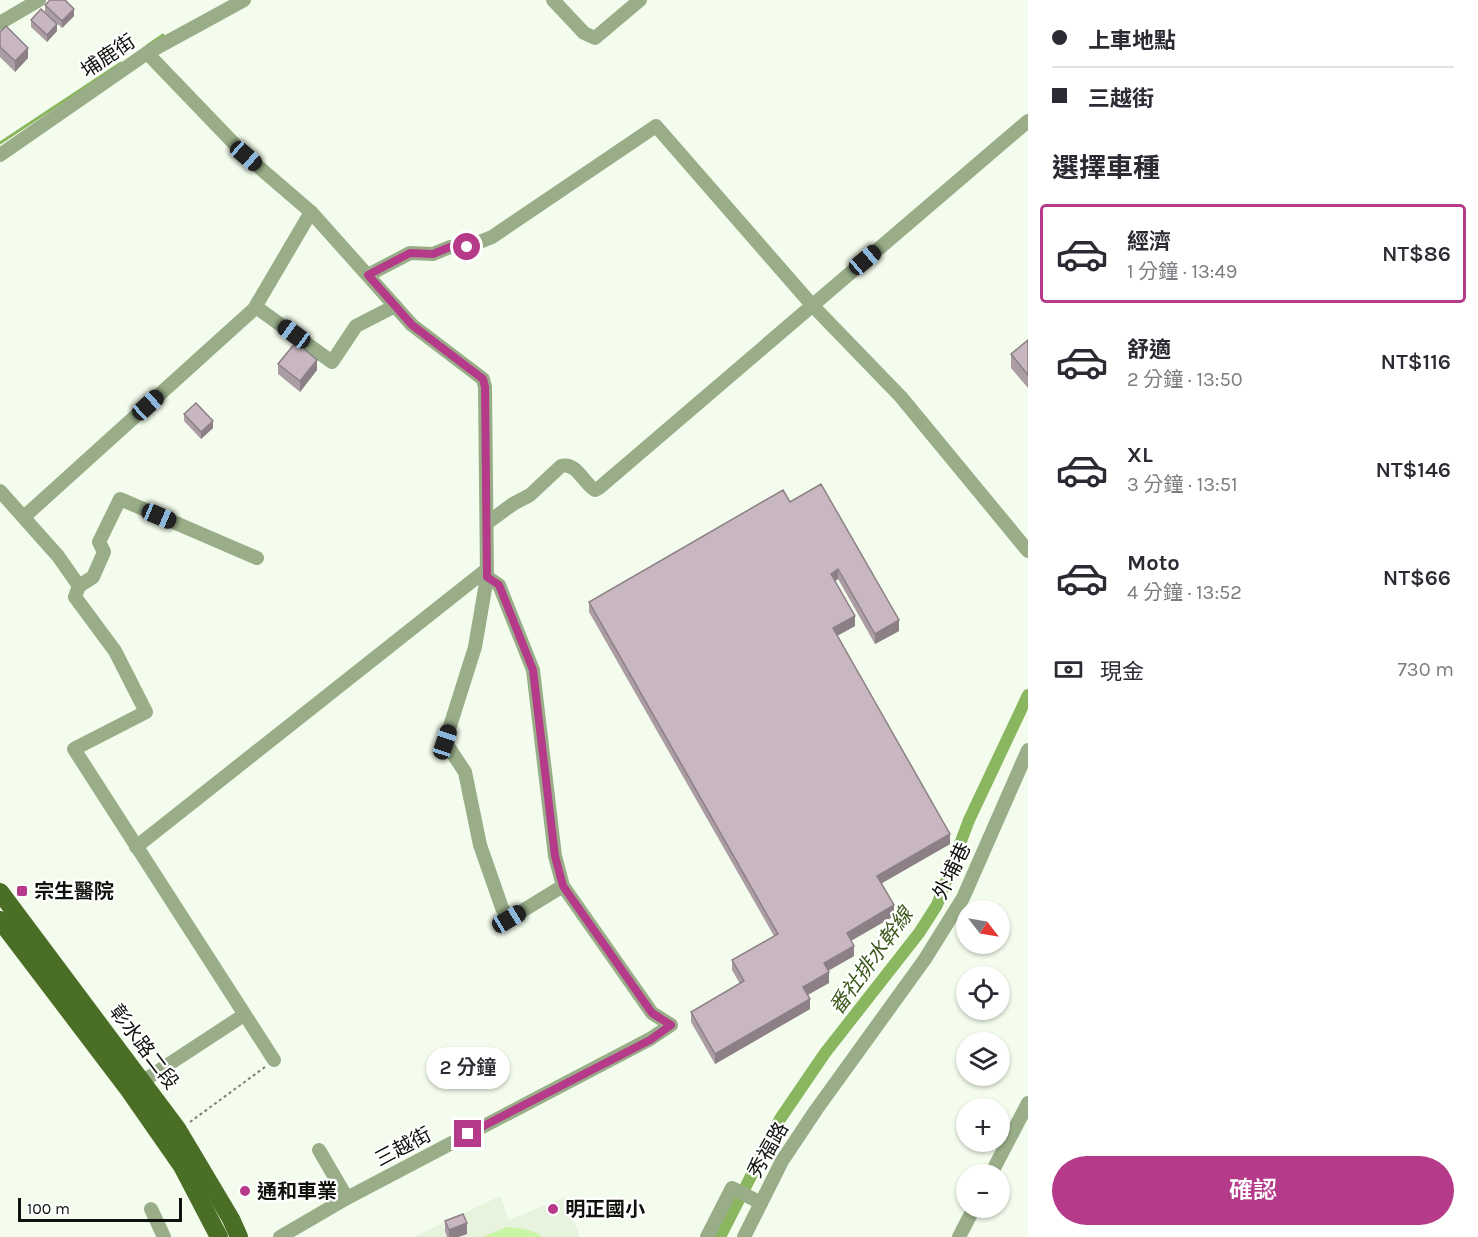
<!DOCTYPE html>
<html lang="zh-TW">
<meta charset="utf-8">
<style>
:root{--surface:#fff;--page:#f2f2f3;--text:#2b2b33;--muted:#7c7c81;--line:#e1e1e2;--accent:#b63a8a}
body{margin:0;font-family:Karla,"Noto Sans TC",sans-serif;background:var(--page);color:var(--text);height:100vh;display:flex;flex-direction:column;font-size:22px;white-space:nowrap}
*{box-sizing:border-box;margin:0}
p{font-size:20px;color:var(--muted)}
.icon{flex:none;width:33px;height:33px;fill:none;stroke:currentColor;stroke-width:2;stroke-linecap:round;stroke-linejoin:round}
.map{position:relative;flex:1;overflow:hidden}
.panel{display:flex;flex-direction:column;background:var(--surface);width:450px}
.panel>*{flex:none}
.banner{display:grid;align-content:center;height:132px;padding:0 24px;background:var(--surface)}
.needle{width:39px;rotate:121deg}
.fabs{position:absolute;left:956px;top:900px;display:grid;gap:12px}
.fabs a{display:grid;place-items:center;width:54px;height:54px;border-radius:50%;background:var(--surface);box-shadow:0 2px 4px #0004;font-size:30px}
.scale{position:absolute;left:18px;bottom:15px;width:164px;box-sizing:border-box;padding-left:6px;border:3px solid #0f120d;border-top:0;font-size:16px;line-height:21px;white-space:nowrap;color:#0f120d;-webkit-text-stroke:4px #fff;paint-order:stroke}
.end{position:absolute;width:27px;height:27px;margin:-14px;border:8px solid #b63a8a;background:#fff;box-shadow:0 0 0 3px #fff}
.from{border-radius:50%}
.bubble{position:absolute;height:42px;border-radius:21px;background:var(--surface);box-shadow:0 2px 4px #0004;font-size:20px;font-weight:600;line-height:42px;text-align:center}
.car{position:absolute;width:18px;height:36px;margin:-18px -9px;border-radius:8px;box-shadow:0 0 4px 2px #0007;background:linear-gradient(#222 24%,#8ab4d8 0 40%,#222 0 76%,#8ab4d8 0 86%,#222 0)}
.banner b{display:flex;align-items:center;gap:21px;height:57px;font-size:22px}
.banner b+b{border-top:2px solid var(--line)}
.banner i{width:15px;height:15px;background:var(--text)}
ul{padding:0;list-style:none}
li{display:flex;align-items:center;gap:18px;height:99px;margin:0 12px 9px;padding:0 12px;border:3px solid transparent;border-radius:6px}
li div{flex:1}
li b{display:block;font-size:22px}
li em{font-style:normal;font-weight:600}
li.active{border-color:var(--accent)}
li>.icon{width:54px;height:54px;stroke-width:1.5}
h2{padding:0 24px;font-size:27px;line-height:72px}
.pay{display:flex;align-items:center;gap:15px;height:66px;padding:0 24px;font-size:22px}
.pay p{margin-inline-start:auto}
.cta{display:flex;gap:12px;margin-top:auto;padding:12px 24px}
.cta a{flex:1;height:69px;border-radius:36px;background:var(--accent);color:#fff;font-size:24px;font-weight:600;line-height:69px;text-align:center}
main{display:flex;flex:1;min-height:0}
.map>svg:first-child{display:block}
</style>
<main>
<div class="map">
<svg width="1028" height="1237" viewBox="0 0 1028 1237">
<rect width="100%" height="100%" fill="#f4fded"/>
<polygon fill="#e7f3dd" points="500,1196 509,1220 565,1197 580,1237 414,1237"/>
<path fill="#caf5a4" d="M507 1227C520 1228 532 1229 542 1237H482Z"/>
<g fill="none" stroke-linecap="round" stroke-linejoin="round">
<g stroke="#89b65e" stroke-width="3">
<polyline points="147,46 163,35"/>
<polyline points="0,143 121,63"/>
</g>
<polyline stroke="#89b65e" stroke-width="12" points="720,1237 780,1119 825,1053 919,933 937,905 969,820 1028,695"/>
<polyline stroke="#7b8076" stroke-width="2" stroke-dasharray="3 3" stroke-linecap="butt" points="190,1122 265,1067"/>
<g stroke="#99ae88" stroke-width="14">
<polyline points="553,0 584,33 595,38 640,0"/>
<polyline points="0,23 39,0"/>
<polyline points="147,53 246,156 311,212 412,325 483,379 485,387 487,577 499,585 533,670 555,856 563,886 652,1013 671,1025 650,1039 347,1198 280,1237"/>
<polyline points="0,155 147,53 244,0"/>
<polyline points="368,275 410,253 433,254 450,247 467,247 492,237 656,126 812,305 901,397 1028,551"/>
<polyline points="256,307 332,362 356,326 395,306"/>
<polyline points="0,491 58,556 79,586 75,597 115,651 146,712 74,749 274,1060"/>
<polyline points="25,516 254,309 311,212"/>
<path d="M487 523 513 504 530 495 561 466C577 462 583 483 595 490L599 488 1028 121"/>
<polyline points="487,577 475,647 445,742 465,772 480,845 502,908 509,919 563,886"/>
<polyline points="79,586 93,577 104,552 99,542 120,499 257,558"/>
<polyline points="136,847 486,570"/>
<polyline points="134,1087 244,1015"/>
<polyline points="319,1150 347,1198"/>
<polyline points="991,1174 1028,1103"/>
<polyline points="151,1209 164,1237"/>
<polyline points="707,1237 732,1188 761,1203"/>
<polyline points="744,1237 782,1161 816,1110 925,959 963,898 1028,750"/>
<polyline points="959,1237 974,1208"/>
</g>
<g stroke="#4b6e26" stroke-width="18">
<polyline points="0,892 178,1130 231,1219 239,1237"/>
<polyline points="0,920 129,1090 182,1166 219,1237"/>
</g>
</g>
<g fill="#ac9da5">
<polygon points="45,5 74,16 62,28 45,12"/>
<polygon points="31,20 57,31 47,42 31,27"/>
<polygon points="0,32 28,58 15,72 0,57"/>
<polygon points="1028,340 1028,388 1011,368 1011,354"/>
<polygon points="278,364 317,370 300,392 278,374"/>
<polygon points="184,414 213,428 201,439 184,421"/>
<polygon points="790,502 899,631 875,644 838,579 835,581 855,626 837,636 950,844 882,883 894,916 851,941 854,956 828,971 829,983 808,995 810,1009 715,1064 691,1022 691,1012 740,984 732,970 732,960 774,936 589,612 589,602"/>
<polygon points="445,1221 467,1234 458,1237 447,1237 445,1231"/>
</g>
<g fill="#8c8086">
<polygon points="74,9 74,16 62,28 62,21"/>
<polygon points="57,24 57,31 47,42 47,35"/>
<polygon points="28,48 28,58 15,72 15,61"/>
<polygon points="317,360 317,370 300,392 300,381"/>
<polygon points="213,421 213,428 201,439 201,432"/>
<polygon points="838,569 838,579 831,584 831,574"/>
<polygon points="855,616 855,626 833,638 833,628"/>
<polygon points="899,620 899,631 875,644 875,634"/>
<polygon points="950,834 950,844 877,886 877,876"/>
<polygon points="894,905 894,916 847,943 847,933"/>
<polygon points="854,946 854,956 824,973 824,963"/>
<polygon points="829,972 829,983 803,997 803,987"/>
<polygon points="810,999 810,1009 715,1064 715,1054"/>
<polygon points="467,1223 467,1234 458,1237 449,1237 449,1230"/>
</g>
<g fill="#c8b7c0" stroke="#8c8086" stroke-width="1.5">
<polygon points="50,0 65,0 74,9 62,21 45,5"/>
<polygon points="41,9 57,24 47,35 31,20"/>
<polygon points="6,26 28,48 15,61 0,47 0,32"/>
<polygon points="1028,340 1028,375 1011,354"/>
<polygon points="296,342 317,360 300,381 278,364"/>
<polygon points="196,403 213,421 201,432 184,414"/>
<polygon points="821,484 899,620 875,634 838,569 831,574 855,616 833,628 950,834 877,876 894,905 847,933 854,946 824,963 829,972 803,987 810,999 715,1054 691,1012 744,981 732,960 778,934 589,602 783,490 790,502"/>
<polygon points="463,1214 467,1223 449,1230 445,1221"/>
</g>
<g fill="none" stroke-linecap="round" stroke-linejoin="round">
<polyline stroke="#b63a8a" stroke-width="8" points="467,247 450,247 433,254 410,253 368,275 412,325 483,379 485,387 487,577 499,585 533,670 555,856 563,886 652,1013 671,1025 650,1040 468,1134"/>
</g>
<g fill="#b63a8a" stroke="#fff" stroke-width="2">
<rect x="16" y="885" width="12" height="12" rx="3"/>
<circle cx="245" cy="1191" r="6"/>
<circle cx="553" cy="1209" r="6"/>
</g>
<g text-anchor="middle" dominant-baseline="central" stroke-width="4.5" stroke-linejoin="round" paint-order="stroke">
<g font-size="20" fill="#0f120d" stroke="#fff">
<text transform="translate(108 56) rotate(-34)">埔鹿街</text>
<text transform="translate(952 871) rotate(-64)">外埔巷</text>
<text transform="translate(144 1047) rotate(53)">彰水路二段</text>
<text transform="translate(403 1147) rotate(-28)">三越街</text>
<text transform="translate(768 1150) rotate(-60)">秀福路</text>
</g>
<g font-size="20" font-weight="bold" fill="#0f120d" stroke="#fff" text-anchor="start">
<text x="34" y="891">宗生醫院</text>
<text x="257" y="1191">通和車業</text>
<text x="565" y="1209">明正國小</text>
</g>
<g font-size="21" font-style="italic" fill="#3c591c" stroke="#fff">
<text transform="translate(871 961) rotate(-54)">番社排水幹線</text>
</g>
</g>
</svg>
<div class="fabs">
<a><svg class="needle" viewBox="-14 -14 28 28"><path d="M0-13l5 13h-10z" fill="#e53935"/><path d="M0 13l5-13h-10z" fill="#7c7c81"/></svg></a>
<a><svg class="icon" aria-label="locate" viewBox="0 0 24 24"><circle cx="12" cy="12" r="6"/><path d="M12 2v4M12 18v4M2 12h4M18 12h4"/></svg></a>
<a><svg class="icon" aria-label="layers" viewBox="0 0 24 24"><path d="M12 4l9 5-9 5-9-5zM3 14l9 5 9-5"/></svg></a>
<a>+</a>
<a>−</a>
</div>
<div class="scale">100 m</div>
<i class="end from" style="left:467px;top:247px"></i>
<i class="end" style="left:468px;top:1134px"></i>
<div class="bubble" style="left:426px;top:1047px;width:84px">2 分鐘</div>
<i class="car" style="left:246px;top:156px;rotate:131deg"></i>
<i class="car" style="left:865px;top:260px;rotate:50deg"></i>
<i class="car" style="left:294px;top:334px;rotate:306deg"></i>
<i class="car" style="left:148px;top:405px;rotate:48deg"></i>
<i class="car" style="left:159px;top:516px;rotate:113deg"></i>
<i class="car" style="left:445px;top:742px;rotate:18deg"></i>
<i class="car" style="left:509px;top:919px;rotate:59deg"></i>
</div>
<section class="panel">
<div class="banner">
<b><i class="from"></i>上車地點</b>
<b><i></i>三越街</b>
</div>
<h2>選擇車種</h2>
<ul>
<li class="active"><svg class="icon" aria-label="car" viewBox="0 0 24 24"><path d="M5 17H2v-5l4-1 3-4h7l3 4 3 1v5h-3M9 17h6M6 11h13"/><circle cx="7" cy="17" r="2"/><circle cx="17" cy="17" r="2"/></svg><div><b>經濟</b><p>1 分鐘 · 13:49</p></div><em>NT$86</em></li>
<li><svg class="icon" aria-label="car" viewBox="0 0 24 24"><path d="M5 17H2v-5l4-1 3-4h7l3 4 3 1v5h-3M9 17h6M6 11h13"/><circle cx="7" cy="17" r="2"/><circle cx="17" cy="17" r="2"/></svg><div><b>舒適</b><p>2 分鐘 · 13:50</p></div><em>NT$116</em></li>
<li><svg class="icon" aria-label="car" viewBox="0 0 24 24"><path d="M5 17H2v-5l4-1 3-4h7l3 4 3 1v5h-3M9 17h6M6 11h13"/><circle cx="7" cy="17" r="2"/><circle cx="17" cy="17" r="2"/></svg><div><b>XL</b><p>3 分鐘 · 13:51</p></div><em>NT$146</em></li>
<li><svg class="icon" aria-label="car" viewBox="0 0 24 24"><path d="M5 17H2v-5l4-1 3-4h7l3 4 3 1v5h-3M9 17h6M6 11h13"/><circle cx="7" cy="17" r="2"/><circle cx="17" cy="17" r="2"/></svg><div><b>Moto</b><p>4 分鐘 · 13:52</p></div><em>NT$66</em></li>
</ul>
<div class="pay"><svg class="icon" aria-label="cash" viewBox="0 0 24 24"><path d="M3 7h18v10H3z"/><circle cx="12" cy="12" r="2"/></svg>現金<p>730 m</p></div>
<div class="cta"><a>確認</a></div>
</section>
</main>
